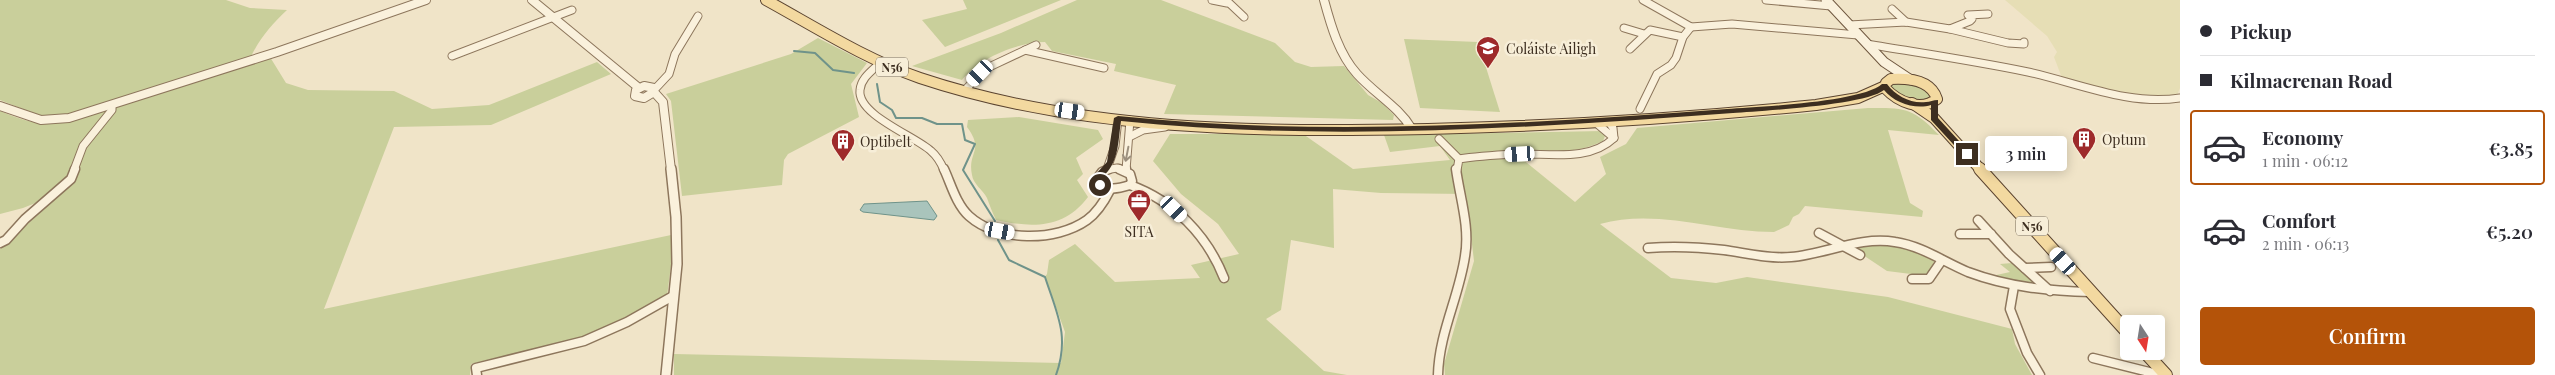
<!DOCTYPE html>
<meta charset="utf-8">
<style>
:root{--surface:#fff;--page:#f7f7f7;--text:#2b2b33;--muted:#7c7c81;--line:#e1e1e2;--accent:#b45309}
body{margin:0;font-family:"Playfair Display",serif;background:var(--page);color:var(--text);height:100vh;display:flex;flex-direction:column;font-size:19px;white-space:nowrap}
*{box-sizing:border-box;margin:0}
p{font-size:16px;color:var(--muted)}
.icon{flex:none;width:28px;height:28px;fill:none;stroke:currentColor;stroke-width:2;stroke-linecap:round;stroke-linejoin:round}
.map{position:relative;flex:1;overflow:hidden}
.details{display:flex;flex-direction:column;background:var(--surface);width:375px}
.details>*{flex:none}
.guide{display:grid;align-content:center;height:110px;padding:0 20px;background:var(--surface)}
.needle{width:32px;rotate:168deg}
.controls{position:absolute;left:2120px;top:315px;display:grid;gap:10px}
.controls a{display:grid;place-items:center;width:45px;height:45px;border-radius:5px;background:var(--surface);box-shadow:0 2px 12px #0003;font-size:25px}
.end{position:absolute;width:22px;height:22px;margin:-11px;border:6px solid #3d2e20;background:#fff;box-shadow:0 0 0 2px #fff}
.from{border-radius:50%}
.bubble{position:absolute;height:35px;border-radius:5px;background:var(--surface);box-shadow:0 2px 12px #0003;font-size:16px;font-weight:600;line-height:35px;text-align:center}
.car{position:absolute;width:15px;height:30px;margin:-15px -8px;border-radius:6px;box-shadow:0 0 4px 1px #0007;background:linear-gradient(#fff 24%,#345 0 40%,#fff 0 76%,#345 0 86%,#fff 0)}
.guide b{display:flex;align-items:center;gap:18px;height:48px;font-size:19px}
.guide b+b{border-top:1px solid var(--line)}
.guide i{width:12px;height:12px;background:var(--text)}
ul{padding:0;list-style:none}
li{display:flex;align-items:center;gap:15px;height:75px;margin:0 10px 8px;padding:0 10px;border:2px solid transparent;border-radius:5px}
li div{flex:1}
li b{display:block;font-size:19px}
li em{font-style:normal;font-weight:600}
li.on{border-color:var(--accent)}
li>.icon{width:45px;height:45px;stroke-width:1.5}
.primary-button{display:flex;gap:10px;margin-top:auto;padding:10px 20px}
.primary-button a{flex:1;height:58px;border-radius:5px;background:var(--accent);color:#fff;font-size:20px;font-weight:600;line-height:58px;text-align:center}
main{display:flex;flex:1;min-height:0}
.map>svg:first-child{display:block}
</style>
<main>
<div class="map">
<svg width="2180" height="375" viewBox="0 0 2180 375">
<rect width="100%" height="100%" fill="#f0e4c8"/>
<polygon fill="#e6deb5" points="2005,0 2180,0 2180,88 2177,95 2166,98 2122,95 2062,78 2054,57 2057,52 2047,36"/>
<g fill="#c9cf9b">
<path d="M0 0H226L250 8 287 10C272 24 258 40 250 59L71 115 53 117 38 115 0 100Z"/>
<polygon points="963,0 1061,0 945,47 922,20 967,9"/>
<path d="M1077 0H1161L1275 43 1295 62 1311 67 1344 66 1368 95 1382 103 1394 115 1393 120 1164 114 1176 85 1114 71 1116 64 1052 51 1045 42C1018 42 979 58 962 80L912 66 1001 33Z"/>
<polygon points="818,38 867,63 851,84 859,117 788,154 784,160 782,185 682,196 671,101 666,94 791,54"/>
<polygon points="1404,39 1478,42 1500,112 1420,108"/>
<path d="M270 57 286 83 308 90 394 91 432 109 489 105 597 62 611 74 491 125 394 127 324 309 671 235 672 258 667 296 590 335 471 364 470 375H0V249L63 192 23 208 0 214V111C30 123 39 126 71 121Z"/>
<polygon points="1890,83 1920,85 1932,97 1920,102 1894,94"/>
<path d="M1868 108C1905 108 1912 107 1939 135L1888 130 1910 203 1923 211 1922 217 1805 206 1799 214 1793 217 1789 225 1774 232C1716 232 1657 208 1600 224L1671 278 1716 283 1747 277 1888 297 2012 329 2015 344 2032 375H1445L1444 364 1474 261 1466 194 1381 193 1333 189 1334 248 1291 240 1281 310 1266 319 1324 371 1347 375H674V354L1061 363 1065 332 1045 277 1047 274 1049 260 1075 244 1115 282 1200 278 1191 265 1239 254 1218 224 1181 194 1153 161 1170 134H1303L1353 169 1450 160 1440 146 1390 152 1384 135 1603 131 1605 136 1603 141C1577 154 1548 152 1520 152L1522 159 1575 202 1606 174 1600 157 1626 144 1637 128Z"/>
<path d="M1019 117 1098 130 1103 139 1076 158 1083 174 1077 180 1088 197C1064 229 1032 228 996 220 992 212 990 206 987 198 983 190 973 184 972 175 967 152 985 151 967 127L968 120Z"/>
<polygon points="1871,244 1906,247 1933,259 1934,262 1930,271 1922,278 1911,274 1887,271 1854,249"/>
<polygon points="2012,263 2032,281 2033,283 2030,285 1992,276 2010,272 2000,264"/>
</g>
<polygon fill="#a9c4bc" stroke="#6f938a" points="927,201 937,216 934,220 863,212 860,210 864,204"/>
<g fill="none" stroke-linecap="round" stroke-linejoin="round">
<g stroke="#6f938a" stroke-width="2">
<polyline points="794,51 815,53 833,70 854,73"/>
<polyline points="877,84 880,102 892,110 896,118 922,118 937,124 962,124 965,140 975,144 963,170 995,221"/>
<path d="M998 240 1009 260 1045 277C1057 314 1070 336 1056 375"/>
</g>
<g stroke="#8d765c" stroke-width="9">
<g id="minor-far1">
<polyline points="1212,0 1227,3"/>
<polyline points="1226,0 1244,17"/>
<polyline points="1643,0 1691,27 1732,24 1858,35"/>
<polyline points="1766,0 1831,6"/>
<polyline points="1892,9 1906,22"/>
<polyline points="1849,25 1906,22 1950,29 1970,21 1972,19 1968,15 1988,14"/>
<polyline points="1624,28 1644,34"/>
<polyline points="1950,29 2008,43 2024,44 2024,42"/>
<path d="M1867 44C1920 53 1975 61 2028 72 2078 83 2129 106 2180 98"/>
<polyline points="1630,49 1650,30 1683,37"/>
<polyline points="1025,50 1104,68"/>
<polyline points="452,56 572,10"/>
<path d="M880 63C872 71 861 78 860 90 857 115 915 136 931 151 937 156 941 163 944 170"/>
<polyline points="655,89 669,74 675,54 698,16"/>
<polyline points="965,90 985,69 1036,45"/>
<polyline points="1640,109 1657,74 1671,65 1676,58 1683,37 1691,27"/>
<polyline points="1595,122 1614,138"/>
<polyline points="1131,136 1143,130 1165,127"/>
<polyline points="1439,139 1459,159"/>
<polyline points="1107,169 1115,146 1118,119"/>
<polyline points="74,170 83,146 112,110 112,105"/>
<polyline points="1105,170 1117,168 1122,170"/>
<polyline points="1126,170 1130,120"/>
<path d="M1457 170 1459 159C1478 156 1498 155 1517 154 1549 153 1589 162 1614 138L1613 128 1608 121"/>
</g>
</g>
<g stroke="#8d765c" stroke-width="11">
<g id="minor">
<path d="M944 169C951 184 956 204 969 216 998 242 1056 242 1087 220 1098 212 1104 202 1110 190"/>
<path d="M1109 169 1102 172 1097 179C1106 192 1117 189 1130 185L1132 181 1130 174 1119 169"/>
<polyline points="1126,171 1126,169"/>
<path d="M1130 185C1174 201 1207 235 1224 278"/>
<polyline points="1978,220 2009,254 2050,291"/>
<polyline points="1819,233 1860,255"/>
<polyline points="1960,234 1991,234"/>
<polyline points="0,243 6,240 25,219 71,179 75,169"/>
<path d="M1648 248C1673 246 1698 247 1724 250 1746 253 1768 259 1791 257 1826 254 1860 236 1895 242 1922 246 1944 262 1968 272 2008 287 2049 291 2091 292"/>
<polyline points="2025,268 2051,267"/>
<polyline points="1912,279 1929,279 1942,260"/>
<polyline points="2014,286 2010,309 2027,353 2040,375"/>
<polyline points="2093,358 2161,375"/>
<polyline points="477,375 476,368 584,341 627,322 673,296"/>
<path d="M1438 375C1439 333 1459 297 1465 256 1470 227 1460 198 1456 169"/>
</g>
</g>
<g stroke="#8d765c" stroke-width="10">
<g id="tertiary-far1">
<polyline points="532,0 639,88"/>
<path d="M1324 0C1331 26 1339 54 1357 74 1375 94 1398 106 1412 129"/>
<polygon points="644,86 654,88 654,92 644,98 635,96 636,90"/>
<polyline points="654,92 663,102 671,170"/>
<polyline points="0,106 41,120 69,118 277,52 426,0"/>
</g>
</g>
<g stroke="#8d765c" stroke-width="12">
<polyline id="tertiary" points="666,375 677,264 676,217 671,169"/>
</g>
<g stroke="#6f573f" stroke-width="11">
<polyline id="secondary" points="1826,0 1884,62 1911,80"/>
</g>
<g stroke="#5b4430" stroke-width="12">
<g id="primary-far1">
<path d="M766 0C817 28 865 59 920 78 1082 132 1259 132 1428 129 1557 126 1687 118 1816 105L1858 98 1885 86"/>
<path d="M1891 79C1908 78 1931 80 1937 99 1921 112 1898 102 1885 88L1886 83Z"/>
<polyline points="1912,103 1934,118 1981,170"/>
</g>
</g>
<g stroke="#5b4430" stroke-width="14">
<g id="primary">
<polyline points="1980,169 2129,334"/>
<polyline points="2144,351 2166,375"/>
</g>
</g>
<use href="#minor-far1" stroke="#faf1dc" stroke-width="7"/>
<use href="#minor" stroke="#faf1dc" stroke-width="8"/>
<use href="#tertiary-far1" stroke="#faf1dc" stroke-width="8"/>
<use href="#tertiary" stroke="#faf1dc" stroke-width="9"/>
<use href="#secondary" stroke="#faf1dc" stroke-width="9"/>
<use href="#primary-far1" stroke="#f3d9a0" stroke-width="10"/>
<use href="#primary" stroke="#f3d9a0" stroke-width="12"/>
</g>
<defs><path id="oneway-shaft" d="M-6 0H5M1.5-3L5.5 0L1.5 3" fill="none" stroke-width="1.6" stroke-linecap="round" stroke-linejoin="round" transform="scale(1.25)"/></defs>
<use stroke="#9c907e" href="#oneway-shaft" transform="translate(1127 154) rotate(101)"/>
<path fill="#3d2e20" d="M1882 84H1887C1896 96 1911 104 1926 102 1930 102 1933 100 1938 100V118L1970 153V156H1964L1931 120V105C1916 110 1894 103 1884 90 1866 105 1761 111 1733 113 1530 128 1324 142 1121 121 1118 141 1119 164 1102 177L1103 187H1098L1094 176 1107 162 1114 118 1118 116C1320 137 1525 124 1727 109 1758 107 1862 102 1882 84Z"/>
<defs>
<g id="school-pin" transform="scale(1.25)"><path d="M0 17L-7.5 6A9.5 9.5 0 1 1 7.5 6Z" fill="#9e2a2b" stroke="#f7eed8"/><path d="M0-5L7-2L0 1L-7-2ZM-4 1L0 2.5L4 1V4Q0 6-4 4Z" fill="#fff"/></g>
<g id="building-pin" transform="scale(1.25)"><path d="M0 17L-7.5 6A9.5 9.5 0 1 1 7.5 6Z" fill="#9e2a2b" stroke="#f7eed8"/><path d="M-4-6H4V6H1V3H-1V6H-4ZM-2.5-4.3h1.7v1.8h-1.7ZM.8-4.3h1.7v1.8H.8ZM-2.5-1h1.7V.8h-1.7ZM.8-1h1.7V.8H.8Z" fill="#fff"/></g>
<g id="office-pin" transform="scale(1.25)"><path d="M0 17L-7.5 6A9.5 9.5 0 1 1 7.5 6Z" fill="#9e2a2b" stroke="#f7eed8"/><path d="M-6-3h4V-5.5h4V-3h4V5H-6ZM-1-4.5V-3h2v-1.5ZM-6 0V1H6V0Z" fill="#fff"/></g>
</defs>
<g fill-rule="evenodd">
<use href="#school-pin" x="1488" y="48"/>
<use href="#building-pin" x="2084" y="139"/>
<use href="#building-pin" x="843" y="141"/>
<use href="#office-pin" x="1139" y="201"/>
</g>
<g text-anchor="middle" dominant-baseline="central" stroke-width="5" stroke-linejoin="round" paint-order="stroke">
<g fill="#f7eed8" stroke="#756857" stroke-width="1">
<rect x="876" y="57.5" width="32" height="19" rx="4"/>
<rect x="2016" y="216.5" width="32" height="19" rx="4"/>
</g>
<g font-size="12" font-weight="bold" fill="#3d2e20">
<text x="892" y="67">N56</text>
<text x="2032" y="226">N56</text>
</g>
<g font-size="14" fill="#3d2e20" stroke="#f7eed8" text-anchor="start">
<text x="1506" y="48">Coláiste Ailigh</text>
<text x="2102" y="139">Optum</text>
<text x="860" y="141">Optibelt</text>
<text x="1139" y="231" text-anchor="middle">SITA</text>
</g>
</g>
</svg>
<div class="controls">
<a><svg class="needle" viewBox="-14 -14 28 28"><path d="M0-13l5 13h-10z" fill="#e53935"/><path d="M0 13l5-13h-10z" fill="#7c7c81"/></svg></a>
</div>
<i class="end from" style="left:1100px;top:185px"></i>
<i class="end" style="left:1967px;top:154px"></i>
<div class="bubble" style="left:1985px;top:136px;width:82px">3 min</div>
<i class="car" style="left:980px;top:73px;rotate:224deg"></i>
<i class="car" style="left:1070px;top:111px;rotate:98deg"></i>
<i class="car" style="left:1520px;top:154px;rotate:267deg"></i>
<i class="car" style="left:1174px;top:209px;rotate:134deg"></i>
<i class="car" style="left:1000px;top:231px;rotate:100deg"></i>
<i class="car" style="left:2063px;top:261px;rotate:318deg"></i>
</div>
<section class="details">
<div class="guide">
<b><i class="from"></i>Pickup</b>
<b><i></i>Kilmacrenan Road</b>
</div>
<ul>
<li class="on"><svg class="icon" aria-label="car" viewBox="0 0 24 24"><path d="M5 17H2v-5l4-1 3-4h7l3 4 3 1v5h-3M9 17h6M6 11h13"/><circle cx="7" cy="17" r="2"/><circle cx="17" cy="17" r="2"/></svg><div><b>Economy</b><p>1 min · 06:12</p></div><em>€3.85</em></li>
<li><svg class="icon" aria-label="car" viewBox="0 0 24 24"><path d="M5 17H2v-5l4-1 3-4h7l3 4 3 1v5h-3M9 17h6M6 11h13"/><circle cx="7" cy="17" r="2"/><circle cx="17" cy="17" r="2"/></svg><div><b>Comfort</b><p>2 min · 06:13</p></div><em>€5.20</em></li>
</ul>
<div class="primary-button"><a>Confirm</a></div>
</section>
</main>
